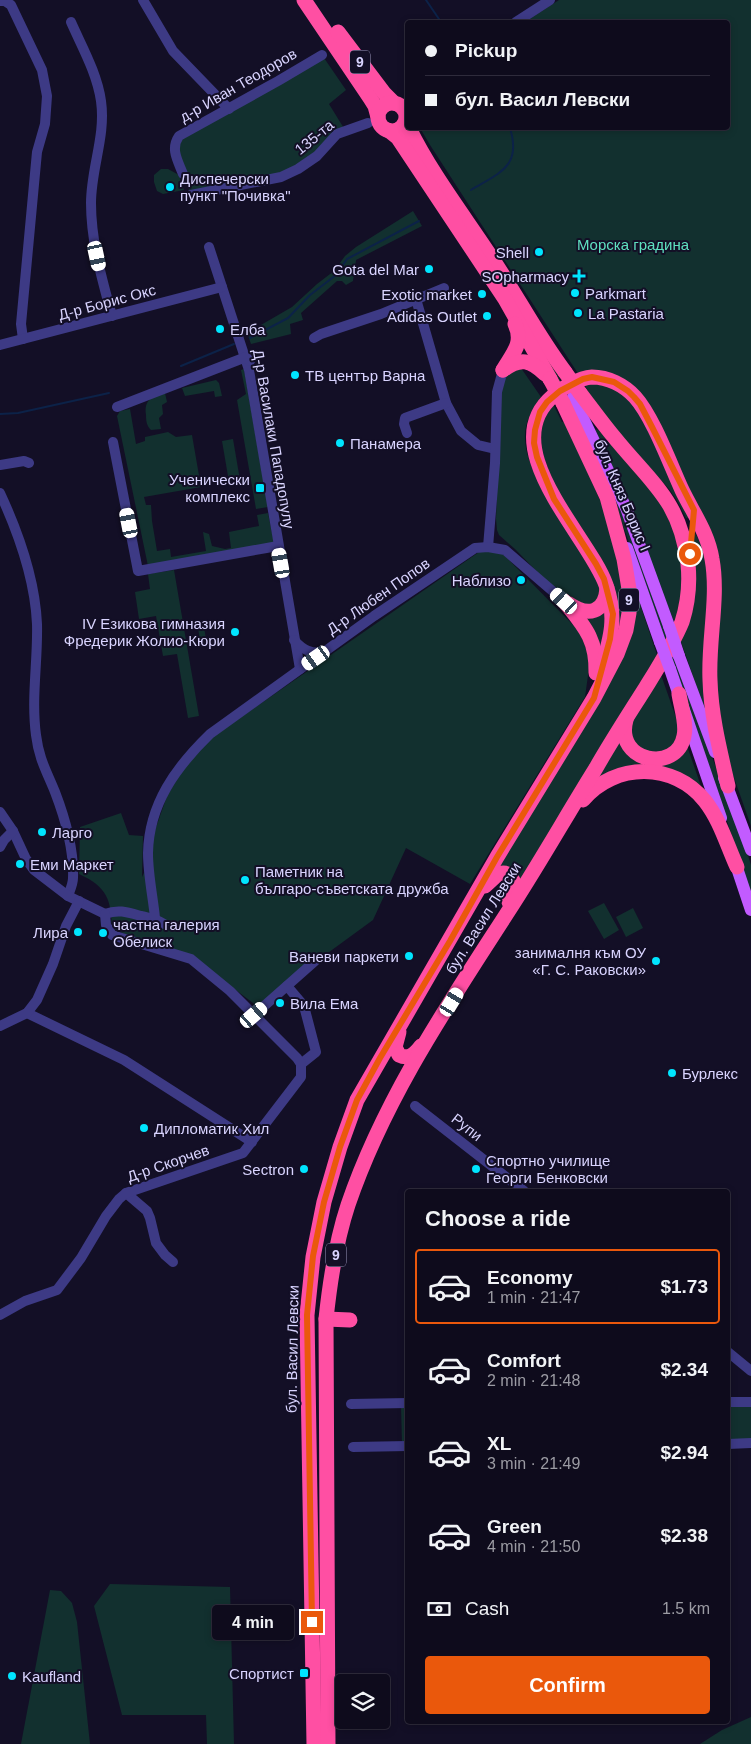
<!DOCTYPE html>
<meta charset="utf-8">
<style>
:root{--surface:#0e0b1c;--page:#1c1929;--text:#f1f3f6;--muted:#9b9ba3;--line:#2e2b3b;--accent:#ea580c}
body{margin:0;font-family:Arial,sans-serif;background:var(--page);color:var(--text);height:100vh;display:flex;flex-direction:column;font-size:19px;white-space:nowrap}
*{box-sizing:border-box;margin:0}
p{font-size:16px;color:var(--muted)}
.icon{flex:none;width:28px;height:28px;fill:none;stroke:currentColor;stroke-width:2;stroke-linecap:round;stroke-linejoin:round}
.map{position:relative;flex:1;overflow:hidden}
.panel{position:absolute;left:405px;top:1189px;width:325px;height:535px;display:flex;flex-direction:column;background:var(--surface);border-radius:5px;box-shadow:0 2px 8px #0003,0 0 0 1px var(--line)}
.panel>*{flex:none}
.banner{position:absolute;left:405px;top:20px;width:325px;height:110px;border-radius:5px;box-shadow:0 2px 8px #0003,0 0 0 1px var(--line);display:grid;align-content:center;height:110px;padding:0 20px;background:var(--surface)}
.controls{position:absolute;left:335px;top:1674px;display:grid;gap:10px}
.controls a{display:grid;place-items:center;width:55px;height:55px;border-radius:5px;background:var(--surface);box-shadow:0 2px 8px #0003,0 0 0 1px var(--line);font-size:25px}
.end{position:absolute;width:22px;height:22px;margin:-11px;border:6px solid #ea580c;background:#fff;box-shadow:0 0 0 2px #fff}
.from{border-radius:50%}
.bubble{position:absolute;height:35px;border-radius:5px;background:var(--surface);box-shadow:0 2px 8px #0003,0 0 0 1px var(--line);font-size:16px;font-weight:700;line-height:35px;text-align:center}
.car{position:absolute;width:15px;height:30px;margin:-15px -8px;border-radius:6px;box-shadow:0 0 4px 1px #0007;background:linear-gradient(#fff 24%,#345 0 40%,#fff 0 76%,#345 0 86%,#fff 0)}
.banner b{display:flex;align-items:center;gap:18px;height:48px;font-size:19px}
.banner b+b{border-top:1px solid var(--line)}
.banner i{width:12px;height:12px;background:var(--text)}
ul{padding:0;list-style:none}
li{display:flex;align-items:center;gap:15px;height:75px;margin:0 10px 8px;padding:0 10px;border:2px solid transparent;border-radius:5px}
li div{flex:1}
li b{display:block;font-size:19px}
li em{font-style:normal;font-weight:700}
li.selected{border-color:var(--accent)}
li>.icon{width:45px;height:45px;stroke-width:1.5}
h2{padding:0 20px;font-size:22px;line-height:60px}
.pay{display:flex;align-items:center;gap:12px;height:55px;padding:0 20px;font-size:19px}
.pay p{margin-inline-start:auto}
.primary-button{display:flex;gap:10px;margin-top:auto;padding:10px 20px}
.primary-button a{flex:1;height:58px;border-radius:5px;background:var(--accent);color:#fff;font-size:20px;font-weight:700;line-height:58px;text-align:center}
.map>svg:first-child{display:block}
</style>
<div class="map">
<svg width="751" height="1744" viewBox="0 0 751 1744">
<rect width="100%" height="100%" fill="#130f26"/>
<g fill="#12302f">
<polygon points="559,0 751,0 751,826 726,755 716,695 719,577 642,400 579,375 430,145 420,128 728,128 728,22 525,22"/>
<polygon points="322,55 346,90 329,104 345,130 298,169 191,195 174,151 175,142"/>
<polygon points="407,132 551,362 595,450 612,487 745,846 751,865 751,894 706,757 626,534 612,499"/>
<polygon points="161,169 168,169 179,175 184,190 163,194 157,191 154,182 154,175"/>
<polygon points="413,211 422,226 356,260 353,281 346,285 342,281 337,281 301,313 303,320 290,324 291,334 251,344 247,333 292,307 317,284 334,271 345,256 356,247"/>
<path d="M521 368 541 397C532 410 524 423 525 439 526 467 547 493 561 516 574 538 588 560 602 582L598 602 579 607 546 581 515 549 499 535 497 530 496 519 501 385 503 376Z"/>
<polygon points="244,369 268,507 256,509 237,400 246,394 241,370"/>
<polygon points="216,380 219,383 222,396 215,397 214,391 185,396 182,388"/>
<polygon points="590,381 612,384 635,404 690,518 686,518 676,499 669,489 617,431 588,392 585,385"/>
<path d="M165 393 167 402 162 405 163 414 159 418 161 429 151 430C147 426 146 422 146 415 144 400 151 397 165 393Z"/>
<polygon points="552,402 562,422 565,422 607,516 625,596 619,634 617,621 561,504 536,436"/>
<polygon points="130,409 136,444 145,441 145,437 168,432 176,437 192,435 201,487 144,497 146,505 151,505 152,521 157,551 170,549 171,557 206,551 203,532 209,534 212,546 225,549 231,548 229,532 259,526 257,515 268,513 274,543 148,566 117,416 120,411"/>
<polygon points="595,429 599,430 653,491 674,526 683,577 678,612 674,621"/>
<polygon points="233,439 240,480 229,482 222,441"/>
<polygon points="694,531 702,546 707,564 709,722 679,636 694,578 692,532"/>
<path d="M479 552H501L580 632 590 661 585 697 470 884 406 848 373 920 310 966 261 1009 192 957 125 934 112 928C111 899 107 887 79 874L80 827 121 813 129 835 143 836 142 877 151 858 154 833 167 796 186 765 211 738Z"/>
<polygon points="174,570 199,716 188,718 177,654 163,656 156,616 139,619 135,592 150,589 148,574"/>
<polygon points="636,592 657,655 518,884 498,869 557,765"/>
<polygon points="607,603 601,658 584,618"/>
<polygon points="204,627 207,645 201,646 198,628"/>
<polygon points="660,672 680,729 670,751 641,754 627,729"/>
<polygon points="619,737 639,761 640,765 590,786"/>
<polygon points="686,743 703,792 649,762"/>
<polygon points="604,903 619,930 604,939 588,911"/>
<polygon points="633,908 643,928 626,937 616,917"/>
<rect x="728" y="1404" width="23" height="37"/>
<polygon points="401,1405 407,1405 407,1444 402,1444"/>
<polygon points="110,1584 230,1587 234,1744 207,1744 206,1715 122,1715 94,1606"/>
<polygon points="50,1590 61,1591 72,1603 77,1622 90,1744 21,1744"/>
<polygon points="751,1717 751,1744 700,1744 722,1730"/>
</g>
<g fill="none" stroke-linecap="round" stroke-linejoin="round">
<g stroke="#0c2248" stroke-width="2">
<polyline points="426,0 441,22"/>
<path d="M471 190C499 173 522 167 510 128"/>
<polyline points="250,338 288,318 310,295 336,275 347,259 419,221"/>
<polyline points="181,366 234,344"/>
<polyline points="0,414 18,413 109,393"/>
</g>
<g stroke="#3d3a85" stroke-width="10">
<polyline points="143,0 173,51 229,109"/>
<polyline points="0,1 5,1 11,5 42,70 47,96 45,124 37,152 21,324 23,339"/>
<path d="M71 22C82 47 97 73 101 101 106 136 91 168 91 203 91 242 102 279 112 316"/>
<polyline points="516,22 550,0"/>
<polyline points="405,112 408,110"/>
<path d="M183 174C178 161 170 149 179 136L278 81 322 55"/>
<polyline points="191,195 281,177 298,169 317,156 337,134 368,123"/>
<polyline points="209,247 249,370 300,669"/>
<polyline points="416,299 446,403 461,431 478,445 495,449"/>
<polyline points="314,338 321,334 381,314 444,288"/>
<polyline points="0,345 222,287"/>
<polyline points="117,407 246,357 250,361"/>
<polyline points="407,433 404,424 405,418 446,403"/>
<polyline points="113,442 138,571 278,546"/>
<polyline points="0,465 24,461 29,463"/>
<path d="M0 493C19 534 35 579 37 624 38 661 31 698 36 735 39 759 46 770 55 792 65 818 74 850 73 878 73 884 70 890 68 896"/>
<polyline points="488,547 495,463 497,392 503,370"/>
<path d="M294 640C303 650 311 654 324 652"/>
<polyline points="0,812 13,831 26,859 34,870 68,896 105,914"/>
<polyline points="0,847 4,840 13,831"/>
<path d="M105 914C118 909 127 912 141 916 150 918 156 919 164 924"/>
<path d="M155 918C153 897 148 875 148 853 149 804 176 767 210 734L374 616 475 548 488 547 505 550 564 601"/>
<polyline points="287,986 304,1006 316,1052 301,1064"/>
<polyline points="27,1013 124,1060 252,1142"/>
<polyline points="254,1015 315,961"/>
<polyline points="0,1026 27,1013 37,1000 53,964 66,926 79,901"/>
<polyline points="415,1106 524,1191"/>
<polyline points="126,1193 147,1211 150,1218 156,1243 165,1255 173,1262"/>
<polyline points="0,1315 25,1301 57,1290 81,1258 106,1216 119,1199 126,1193 243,1153 301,1077 301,1064 297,1058 230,991 191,959 112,935 106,925 105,914"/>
<polyline points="728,1352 751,1371"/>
<polyline points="728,1402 751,1402"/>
<polyline points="351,1404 408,1403"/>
<polyline points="728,1444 751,1443"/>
<polyline points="353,1447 408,1446"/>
</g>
<g stroke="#c25bff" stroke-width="12">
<polyline points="573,397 626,508 669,626"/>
<polyline points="627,548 660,642"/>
<polyline points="679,656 715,752"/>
<polyline points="670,669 721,818"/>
<polyline points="724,778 751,850"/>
<polyline points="734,859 751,910"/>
</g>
<g stroke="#ff4fa3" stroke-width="15">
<polyline points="304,0 370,98 375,106 378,117"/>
<polyline points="338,32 384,93 394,103"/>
<circle cx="392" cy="117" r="14"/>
<path d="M409 128C433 177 469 222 499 269 521 303 540 339 565 372"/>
<polyline points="388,130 398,138 505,299 550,379"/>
<path d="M503 370C513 353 524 343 515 324"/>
<path d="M503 370C521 357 530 360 545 374"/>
<path d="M564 601C584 626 597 639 596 673"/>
<path d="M569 604C588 617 605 613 607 588"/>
<path d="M602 668C611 637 617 617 606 585 589 536 493 447 553 396 562 388 579 378 592 377 608 377 624 385 635 397 653 417 670 464 682 490 693 513 708 533 712 559 719 597 708 641 710 680 711 716 720 751 728 786"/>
<path d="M626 720C614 762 677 774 684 736 687 724 681 707 679 694"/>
<path d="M583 800C615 762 674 762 705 801 720 820 727 845 737 867"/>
<path d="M485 886 498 874C506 871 512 875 514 884L509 902"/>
<path d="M399 1032 395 1047 399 1055C409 1060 415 1054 421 1046"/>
<polyline points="326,1319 350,1320"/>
<polyline points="314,1744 307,1315 313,1257 324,1202 340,1147 357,1100 497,857 594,698 617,654 626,630 629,613 629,589 624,559 607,497 563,403"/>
<path d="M328 1744 326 1319C330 1281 336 1241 348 1205 385 1096 452 999 513 904 542 859 568 813 596 768 612 740 629 714 646 687 659 666 673 644 682 622 688 603 690 584 688 564 681 504 655 486 619 443 605 427 593 410 580 393"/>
</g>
<g stroke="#c25bff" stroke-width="12">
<polyline points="669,626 679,656"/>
<polyline points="660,642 670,669"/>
</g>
<g stroke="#ff4fa3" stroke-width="15">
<polyline points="565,372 580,393"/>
<polyline points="550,379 563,403"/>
</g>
</g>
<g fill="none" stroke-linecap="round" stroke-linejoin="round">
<polyline stroke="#ea580c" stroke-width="6" points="312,1622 307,1315 313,1256 324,1202 340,1147 357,1100 380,1058 450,941 497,857 594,698 610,639 613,614 604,579 596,564 554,499 537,457 534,443 535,430 540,412 547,402 560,391 583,379 592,377 614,382 628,391 634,397 640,404 652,427 694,510 690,554"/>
</g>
<g fill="#00e5ff" stroke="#130f26" stroke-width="2">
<circle cx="170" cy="187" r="5"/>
<circle cx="539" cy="252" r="5"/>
<circle cx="429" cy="269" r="5"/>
<path d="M576.5 268.5h5v5h5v5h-5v5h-5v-5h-5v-5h5z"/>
<circle cx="575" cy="293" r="5"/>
<circle cx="482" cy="294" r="5"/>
<circle cx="578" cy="313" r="5"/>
<circle cx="487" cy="316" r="5"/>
<circle cx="220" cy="329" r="5"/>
<circle cx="295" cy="375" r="5"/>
<circle cx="340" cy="443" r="5"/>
<rect x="255" y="483" width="10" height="10" rx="2.5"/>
<circle cx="521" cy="580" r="5"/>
<circle cx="235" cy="632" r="5"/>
<circle cx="42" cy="832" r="5"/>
<circle cx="20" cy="864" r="5"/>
<circle cx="245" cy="880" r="5"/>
<circle cx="78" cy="932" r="5"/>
<circle cx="103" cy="933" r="5"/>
<circle cx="409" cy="956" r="5"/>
<circle cx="656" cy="961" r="5"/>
<circle cx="280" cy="1003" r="5"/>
<circle cx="672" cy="1073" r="5"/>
<circle cx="144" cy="1128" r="5"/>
<circle cx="304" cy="1169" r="5"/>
<circle cx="476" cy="1169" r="5"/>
<rect x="299" y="1668" width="10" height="10" rx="2.5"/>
<circle cx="12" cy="1676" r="5"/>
</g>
<g text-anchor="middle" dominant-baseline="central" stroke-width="4" stroke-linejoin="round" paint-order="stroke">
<g fill="#130f26" stroke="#9e99be" stroke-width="1">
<rect x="350" y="50.5" width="20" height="23" rx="4"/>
<rect x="619" y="588.5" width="20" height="23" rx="4"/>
<rect x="326" y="1243.5" width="20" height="23" rx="4"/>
</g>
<g font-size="14" font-weight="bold" fill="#d9d4ff">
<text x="360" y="62">9</text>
<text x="629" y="600">9</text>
<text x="336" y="1255">9</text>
</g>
<g font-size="15" fill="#d9d4ff" stroke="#130f26">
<text transform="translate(238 85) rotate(-30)">д-р Иван Теодоров</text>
<text transform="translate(314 137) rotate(-39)">135-та</text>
<text transform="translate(107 302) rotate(-15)">Д-р Борис Окс</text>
<text transform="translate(274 439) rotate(80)">Д-р Василаки Пападопулу</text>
<text transform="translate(623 495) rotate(67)">бул. Княз Борис I</text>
<text transform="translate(378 596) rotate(-35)">Д-р Любен Попов</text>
<text transform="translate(483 918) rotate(-58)">бул. Васил Левски</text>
<text transform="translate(467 1127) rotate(38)">Рупи</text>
<text transform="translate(168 1163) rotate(-19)">Д-р Скорчев</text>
<text transform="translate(292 1349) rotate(-89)">бул. Васил Левски</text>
</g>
<g font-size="15" fill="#d9d4ff" stroke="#130f26" text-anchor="start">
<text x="180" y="178">Диспечерски<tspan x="180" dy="17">пункт "Почивка"</tspan></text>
<text x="529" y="252" text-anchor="end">Shell</text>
<text x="419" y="269" text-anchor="end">Gota del Mar</text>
<text x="569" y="276" text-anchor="end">SOpharmacy</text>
<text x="585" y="293">Parkmart</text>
<text x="472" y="294" text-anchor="end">Exotic market</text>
<text x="588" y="313">La Pastaria</text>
<text x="477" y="316" text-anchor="end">Adidas Outlet</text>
<text x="230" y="329">Елба</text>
<text x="305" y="375">ТВ център Варна</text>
<text x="350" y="443">Панамера</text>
<text x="250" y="479" text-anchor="end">Ученически<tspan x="250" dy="17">комплекс</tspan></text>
<text x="511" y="580" text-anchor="end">Наблизо</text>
<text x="225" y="623" text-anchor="end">IV Езикова гимназия<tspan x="225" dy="17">Фредерик Жолио-Кюри</tspan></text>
<text x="52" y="832">Ларго</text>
<text x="30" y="864">Еми Маркет</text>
<text x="255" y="871">Паметник на<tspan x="255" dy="17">българо-съветската дружба</tspan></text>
<text x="113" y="924">частна галерия<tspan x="113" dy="17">Обелиск</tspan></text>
<text x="68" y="932" text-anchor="end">Лира</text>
<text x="646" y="952" text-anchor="end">занималня към ОУ<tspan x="646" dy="17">«Г. С. Раковски»</tspan></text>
<text x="399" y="956" text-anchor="end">Ваневи паркети</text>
<text x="290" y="1003">Вила Ема</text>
<text x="682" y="1073">Бурлекс</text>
<text x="154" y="1128">Дипломатик Хил</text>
<text x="486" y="1160">Спортно училище<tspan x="486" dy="17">Георги Бенковски</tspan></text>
<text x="294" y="1169" text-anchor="end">Sectron</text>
<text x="294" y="1673" text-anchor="end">Спортист</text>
<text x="22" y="1676">Kaufland</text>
</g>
<g font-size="15" fill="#5fe0c0" stroke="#130f26">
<text x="633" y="244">Морска градина</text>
</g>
</g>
</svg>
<div class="controls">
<a><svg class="icon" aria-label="layers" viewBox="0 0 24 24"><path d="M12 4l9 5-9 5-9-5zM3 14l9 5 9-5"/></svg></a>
</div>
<i class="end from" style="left:690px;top:554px"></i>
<i class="end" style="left:312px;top:1622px"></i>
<div class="bubble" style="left:212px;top:1605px;width:82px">4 min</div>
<i class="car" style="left:97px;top:256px;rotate:168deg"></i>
<i class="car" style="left:129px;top:523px;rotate:349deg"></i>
<i class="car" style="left:281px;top:563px;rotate:350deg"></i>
<i class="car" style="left:564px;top:601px;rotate:312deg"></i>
<i class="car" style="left:316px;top:658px;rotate:235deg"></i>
<i class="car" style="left:452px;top:1002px;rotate:31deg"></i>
<i class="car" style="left:254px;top:1015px;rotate:49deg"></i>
<div class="banner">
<b><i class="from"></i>Pickup</b>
<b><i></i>бул. Васил Левски</b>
</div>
<section class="panel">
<h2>Choose a ride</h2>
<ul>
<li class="selected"><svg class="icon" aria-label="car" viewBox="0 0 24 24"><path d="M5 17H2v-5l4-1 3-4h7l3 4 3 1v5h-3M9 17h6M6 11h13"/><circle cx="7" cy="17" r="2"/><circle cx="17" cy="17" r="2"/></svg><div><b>Economy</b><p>1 min · 21:47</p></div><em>$1.73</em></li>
<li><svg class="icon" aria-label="car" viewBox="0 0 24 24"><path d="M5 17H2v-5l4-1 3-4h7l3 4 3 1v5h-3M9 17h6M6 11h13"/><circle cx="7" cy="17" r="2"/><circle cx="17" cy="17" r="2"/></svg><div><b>Comfort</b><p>2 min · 21:48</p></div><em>$2.34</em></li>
<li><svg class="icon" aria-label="car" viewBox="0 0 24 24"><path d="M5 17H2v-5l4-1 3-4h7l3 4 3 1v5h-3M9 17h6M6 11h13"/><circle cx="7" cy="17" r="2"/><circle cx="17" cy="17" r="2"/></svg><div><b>XL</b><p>3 min · 21:49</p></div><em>$2.94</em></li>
<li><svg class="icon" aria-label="car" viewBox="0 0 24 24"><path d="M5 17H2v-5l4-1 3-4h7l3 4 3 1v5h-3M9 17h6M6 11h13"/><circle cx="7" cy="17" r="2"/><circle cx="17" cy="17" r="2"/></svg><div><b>Green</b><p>4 min · 21:50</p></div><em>$2.38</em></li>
</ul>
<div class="pay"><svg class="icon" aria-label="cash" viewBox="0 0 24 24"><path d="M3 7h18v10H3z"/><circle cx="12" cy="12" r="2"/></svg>Cash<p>1.5 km</p></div>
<div class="primary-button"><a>Confirm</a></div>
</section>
</div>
